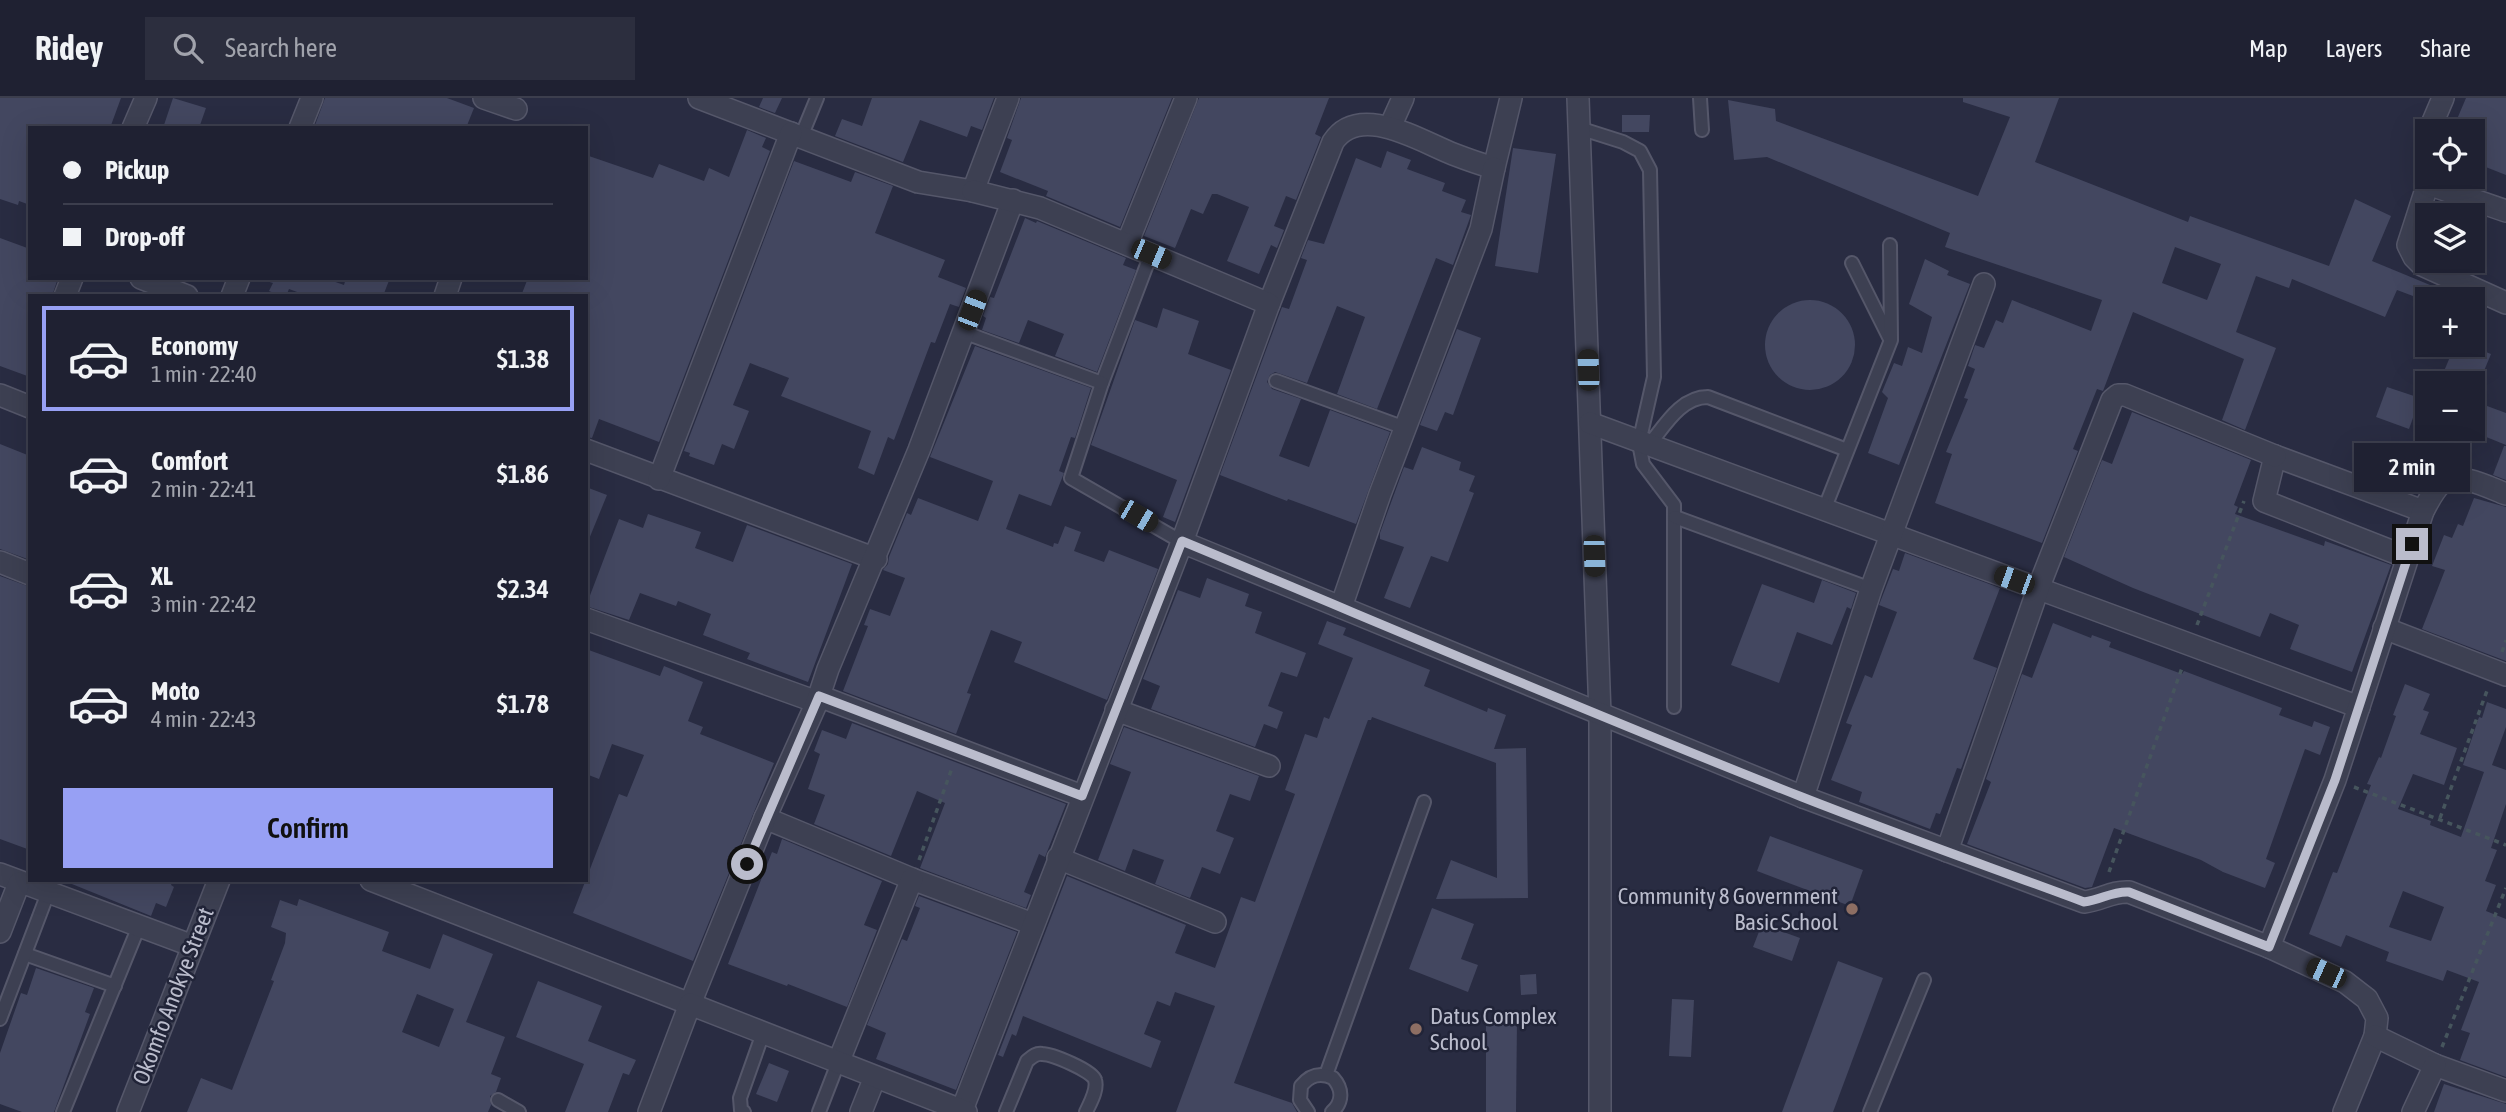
<!DOCTYPE html>
<meta charset="utf-8">
<style>
:root{--surface:#1f2132;--page:#2c2e3e;--text:#f1f3f6;--muted:#a1a3ac;--line:#3c3e4d;--accent:#97a0f4}
body{margin:0;font-family:"Asap Condensed",sans-serif;background:var(--page);color:var(--text);height:100vh;display:flex;flex-direction:column;font-size:26px;white-space:nowrap}
*{box-sizing:border-box;margin:0}
p{font-size:23px;color:var(--muted)}
.icon{flex:none;width:38px;height:38px;fill:none;stroke:currentColor;stroke-width:2;stroke-linecap:round;stroke-linejoin:round}
.map{position:relative;flex:1;overflow:hidden}
.details{position:absolute;left:28px;top:196px;width:560px;height:588px;display:flex;flex-direction:column;background:var(--surface);border-radius:0px;box-shadow:0 7px 28px #0002,0 0 0 2px var(--line)}
.details>*{flex:none}
.top-card{position:absolute;left:28px;top:28px;width:560px;height:154px;border-radius:0px;box-shadow:0 7px 28px #0002,0 0 0 2px var(--line);display:grid;align-content:center;height:154px;padding:0 35px;background:var(--surface)}
.controls{position:absolute;left:2415px;top:21px;display:grid;gap:14px}
.controls a{display:grid;place-items:center;width:70px;height:70px;border-radius:0px;background:var(--surface);box-shadow:0 7px 28px #0002,0 0 0 2px var(--line);font-size:35px}
.end{position:absolute;width:32px;height:32px;margin:-16px;border:9px solid #babccc;background:#111;box-shadow:0 0 0 4px #111}
.from{border-radius:50%}
.bubble{position:absolute;height:49px;border-radius:0px;background:var(--surface);box-shadow:0 7px 28px #0002,0 0 0 2px var(--line);font-size:23px;font-weight:600;line-height:49px;text-align:center}
.car{position:absolute;width:21px;height:42px;margin:-21px -10px;border-radius:9px;box-shadow:0 0 5px 2px #0007;background:linear-gradient(#222 24%,#8ab4d8 0 40%,#222 0 76%,#8ab4d8 0 86%,#222 0)}
.top-card b{display:flex;align-items:center;gap:24px;height:66px;font-size:26px}
.top-card b+b{border-top:2px solid var(--line)}
.top-card i{width:18px;height:18px;background:var(--text)}
ul{padding:12px 0 0;list-style:none}
li{display:flex;align-items:center;gap:21px;height:105px;margin:0 14px 10px;padding:0 21px;border:4px solid transparent;border-radius:0px}
li div{flex:1}
li b{display:block;font-size:26px}
li em{font-style:normal;font-weight:600}
li.active{border-color:var(--accent)}
li>.icon{width:63px;height:63px;stroke-width:1.5}
.cta{display:flex;gap:14px;margin-top:auto;padding:14px 35px}
.cta a{flex:1;height:80px;border-radius:0px;background:var(--accent);color:#111;font-size:28px;font-weight:600;line-height:80px;text-align:center}
header{display:flex;align-items:center;gap:42px;box-sizing:border-box;height:98px;padding:0 35px;background:var(--surface);border-bottom:2px solid var(--line)}
header strong{font-size:33px}
nav{display:flex;gap:38px;margin-inline-start:auto;font-size:24px}
.search{width:490px;height:63px;background:var(--page);display:flex;align-items:center;gap:18px;box-sizing:border-box;padding:0 24px;border-radius:0px;color:var(--muted);font-size:26px}
.map>svg:first-child{display:block}
</style>
<header>
<strong>Ridey</strong>
<div class="search"><svg class="icon" aria-label="search" viewBox="0 0 24 24"><circle cx="10" cy="10" r="6"/><path d="M15 15l6 6"/></svg>Search here</div>
<nav><a>Map</a><a>Layers</a><a>Share</a></nav>
</header>
<div class="map">
<svg width="2506" height="1014" viewBox="0 0 2506 1014">
<rect width="100%" height="100%" fill="#292c42"/>
<g fill="#434760" fill-rule="evenodd">
<polygon points="0,0 121,0 110,30 30,30 30,107 19,103 18,107 0,101"/>
<polygon points="173,0 206,10 199,30 163,30"/>
<polygon points="325,0 447,0 474,10 466,30 314,30"/>
<polygon points="763,0 782,0 775,15 759,9"/>
<polygon points="872,0 994,0 982,32 971,28 967,39 920,22 903,64 835,38 842,21 862,28"/>
<polygon points="1021,0 1172,0 1120,129 1046,98 1048,93 1000,74 1012,42 1007,40"/>
<polygon points="1199,0 1329,0 1315,36 1321,39 1296,102 1286,98 1274,128 1284,132 1277,150 1271,147 1259,176 1227,163 1249,109 1217,96 1212,96 1203,116 1191,111 1175,150 1144,138"/>
<path d="M1963 0H2059L2035 64 2188 124 2190 118 2329 168 2355 101 2391 118 2372 163 2464 201H2421L2397 192 2385 219 2292 181 2289 190 2256 178 2236 234 2276 250 2245 332 2222 322 2244 261 2133 214 2103 293 2097 291 2073 351 2078 353 2042 445 1935 405 1952 356 1946 354 1968 301 1964 300 1975 271 1968 268 1975 247 1984 250 1996 222 2003 225 2012 202 2091 233 2102 202 1945 149 1950 135 1767 59 1734 62 1728 2 1775 11 1776 23 1978 98 2010 19 1963 4ZM2175 149 2221 166 2207 202 2162 185Z"/>
<polygon points="2466,0 2506,0 2506,77 2473,64 2473,33 2452,33"/>
<polygon points="1622,17 1650,17 1649,34 1622,34"/>
<polygon points="747,32 766,40 762,49 770,53 659,344 599,321 592,340 586,339 586,198 521,198 528,180 586,180 586,57 653,80 659,66 704,83 709,70 729,79"/>
<polygon points="1513,50 1556,56 1538,175 1495,168"/>
<polygon points="1387,53 1411,62 1407,71 1445,85 1442,93 1466,102 1461,114 1471,117 1453,167 1436,160 1377,311 1337,296 1365,219 1337,208 1307,285 1275,274 1270,277 1267,284 1272,291 1301,301 1279,358 1309,369 1330,312 1390,334 1356,426 1288,401 1287,403 1220,377 1282,209 1289,211 1307,162 1301,160 1308,142 1324,146 1356,60 1381,70"/>
<polygon points="794,63 851,84 855,74 893,88 875,135 945,162 938,179 966,190 959,209 950,206 935,245 931,244 894,342 888,339 874,377 858,370 871,333 781,298 789,280 750,265 733,307 749,313 734,351 722,346 714,367 689,358 690,355 684,353"/>
<polygon points="1025,120 1036,125 1037,123 1126,160 1123,167 1136,172 1097,274 1055,258 1064,236 1028,222 1019,245 982,232 986,220 983,218 990,199 994,200"/>
<polygon points="0,140 30,151 30,180 58,180 52,198 30,198 30,279 0,268"/>
<polygon points="1925,161 1949,173 1947,177 1970,186 1899,367 1868,355 1888,300 1882,294 1894,265 1902,268 1908,249 1922,255 1932,219 1909,206"/>
<polygon points="266,180 324,180 344,187 346,180 390,180 383,198 308,198 289,191 286,198 281,198 269,193 273,185 266,183"/>
<circle cx="1810" cy="247" r="45"/>
<polygon points="1163,210 1199,223 1188,256 1231,272 1175,424 1163,419 1177,382 1091,347 1135,222 1157,230"/>
<polygon points="1457,231 1481,240 1453,317 1445,314 1437,333 1420,327"/>
<polygon points="2455,247 2468,247 2491,256 2479,285 2439,285"/>
<polygon points="975,248 1091,290 1075,340 1071,339 1059,373 1064,375 1051,408 1019,396 1006,431 1053,449 1054,445 1058,446 1065,428 1081,434 1074,453 1104,464 1109,452 1158,471 1107,602 1014,564 1022,544 991,532 967,595 971,596 956,636 843,593 868,528 864,527 870,511 890,518 905,480 883,472 888,466 889,459 907,415 911,417 918,400 978,423 993,383 930,359"/>
<polygon points="2387,289 2420,300 2409,331 2376,319"/>
<polygon points="2479,305 2506,315 2506,347 2469,332 2473,331 2473,322"/>
<polygon points="2132,314 2251,362 2234,407 2238,409 2235,416 2324,448 2325,443 2391,467 2352,574 2290,551 2299,527 2270,515 2260,539 2133,490 2064,459 2102,362 2112,366"/>
<polygon points="0,346 30,358 30,462 0,451"/>
<polygon points="2504,348 2506,348 2506,382 2493,377"/>
<polygon points="1422,349 1461,364 1459,372 1475,378 1469,393 1474,395 1448,464 1431,458 1410,510 1384,500 1404,449 1380,441 1380,435 1404,369 1413,372"/>
<polygon points="586,389 607,397 587,446 586,446"/>
<polygon points="2474,400 2506,409 2506,563 2422,531 2445,472 2432,468 2444,437 2452,440 2458,426 2463,428"/>
<polygon points="648,416 701,434 695,450 733,464 747,427 852,466 808,584 747,561 750,555 703,537 711,516 678,503 676,508 640,495 629,522 586,508 619,421 643,430"/>
<polygon points="1905,455 2000,490 1973,561 1997,570 1961,671 1957,670 1940,716 1936,715 1930,731 1859,704 1862,694 1831,682 1852,627 1846,625 1865,577 1872,580 1897,514 1879,507 1893,471 1899,473"/>
<polygon points="0,478 30,489 30,752 0,741"/>
<polygon points="1207,480 1249,496 1245,508 1262,514 1255,535 1306,555 1297,579 1281,574 1268,608 1283,614 1277,631 1264,626 1255,649 1151,611 1160,588 1143,581 1178,492 1200,500"/>
<polygon points="1822,482 1856,495 1851,511 1847,509 1832,547 1797,534 1779,585 1731,567 1762,486 1814,505"/>
<polygon points="1327,523 1346,530 1343,537 1430,572 1424,588 1487,614 1488,610 1506,617 1494,651 1526,650 1528,800 1436,801 1451,762 1497,780 1496,665 1372,619 1371,622 1368,622 1234,985 1292,1005 1297,1014 1176,1014 1215,908 1175,894 1170,908 1157,903 1144,936 1161,943 1151,970 1023,918 1016,938 1012,936 1003,959 998,957 1067,778 1186,827 1175,855 1215,870 1241,799 1255,804 1295,696 1285,692 1305,636 1317,640 1324,619 1329,621 1353,560 1318,546"/>
<polygon points="2053,525 2091,540 2092,537 2111,544 2109,549 2182,576 2184,573 2282,610 2279,617 2312,629 2314,623 2330,629 2320,657 2305,651 2266,761 2275,765 2265,790 2223,774 2201,762 2114,730 2092,789 2085,790 1967,746 1991,684 1986,681 2022,576 2032,580"/>
<polygon points="586,551 660,578 664,568 703,584 688,623 703,629 700,636 774,665 693,863 573,815 619,696 627,699 644,657 612,646 599,681 586,676"/>
<path d="M2405 586 2430 596 2423 612 2429 614 2420 636 2457 650 2444 687 2413 676 2398 711 2431 723 2430 727 2461 739 2484 674 2463 667 2479 619 2482 620 2487 604 2506 611V629L2492 667 2506 672V706L2491 750 2497 752 2485 783 2496 787 2486 813 2506 821V979L2460 962 2470 935 2461 932 2479 884 2447 872 2443 883 2386 863 2389 854 2346 837 2341 849 2309 836 2333 774 2337 775 2371 687 2367 686 2379 659 2381 660 2396 618 2393 617ZM2403 793 2444 809 2431 843 2389 829Z"/>
<polygon points="852,625 1066,706 1045,759 1039,756 1024,794 1031,797 1026,810 920,770 945,705 917,693 891,758 814,726 825,697 808,691 820,656 814,653 822,632 846,641"/>
<polygon points="1124,629 1259,678 1250,703 1230,696 1216,733 1234,740 1220,776 1202,769 1190,800 1155,786 1164,762 1133,751 1125,773 1098,762 1131,674 1110,666"/>
<polygon points="1770,738 1863,772 1850,808 1757,773"/>
<polygon points="782,741 882,783 864,827 877,832 847,909 788,886 787,888 728,866 772,754 777,756"/>
<polygon points="62,782 173,782 171,787 174,789 166,809 156,805 151,818"/>
<polygon points="919,798 1017,834 956,992 876,961 886,935 867,927 902,841 907,843 920,810 915,808"/>
<path d="M299 801 389 834 382 853 430 871 443 836 493 856 466 924 505 939 491 976 501 980 496 994 490 998 491 1007 488 1014H187L201 980 232 992 274 883 271 882 285 845 286 835 271 829 280 802 297 808ZM417 896 454 911 439 949 402 934Z"/>
<polygon points="1432,810 1474,826 1461,861 1478,867 1468,894 1409,871"/>
<polygon points="1762,826 1800,840 1792,863 1753,849"/>
<polygon points="1838,863 1883,880 1833,1014 1782,1014"/>
<polygon points="36,870 94,890 85,914 90,916 54,1014 22,1014 0,1006 0,955 21,895 27,897"/>
<polygon points="1536,876 1537,896 1521,897 1520,877"/>
<polygon points="538,883 602,908 588,943 636,962 629,977 623,975 608,1014 565,1014 584,966 516,939"/>
<polygon points="1672,901 1694,902 1691,959 1669,958"/>
<polygon points="1486,922 1517,922 1516,1014 1486,1014"/>
<polygon points="769,965 789,973 777,1004 756,996"/>
<polygon points="2444,986 2506,1006 2506,1014 2434,1014"/>
</g>
<g fill="none" stroke-linecap="round" stroke-linejoin="round">
<g stroke="#55576a" stroke-width="16">
<g id="service">
<polyline points="1700,0 1702,32"/>
<polyline points="1579,30 1623,44 1640,53 1650,72 1654,279 1639,345 1643,366 1674,407 1674,609"/>
<polyline points="801,39 817,0"/>
<polyline points="1151,156 1102,285 1071,380 1182,444"/>
<polyline points="1852,165 1889,239"/>
<polyline points="963,234 1102,285"/>
<polyline points="1276,283 1405,330"/>
<path d="M1648 348C1664 329 1680 299 1708 299L1847 352"/>
<polyline points="2443,384 2443,362 2451,331"/>
<polyline points="1824,412 1891,242 1890,147"/>
<polyline points="1675,419 1871,491"/>
<polyline points="25,856 115,888"/>
<polyline points="0,921 48,795"/>
<polyline points="1326,977 1424,704"/>
<polyline points="498,1002 519,1014"/>
<polyline points="63,1014 139,828"/>
<polyline points="744,1014 741,1012 740,1000 763,935"/>
<polyline points="819,1014 838,965"/>
<path d="M1006 1014 1027 963C1032 959 1036 955 1042 956 1052 956 1093 973 1095 982 1098 992 1090 1005 1086 1014"/>
<path d="M1308 1014 1300 1002 1301 988C1310 977 1320 974 1333 980 1343 991 1343 1004 1332 1014"/>
<polyline points="1870,1014 1924,882"/>
</g>
</g>
<g stroke="#55576a" stroke-width="24">
<g id="minor">
<polyline points="484,0 516,11"/>
<polyline points="699,0 918,84 973,93 1008,0"/>
<polyline points="1578,0 1600,617 1600,1014"/>
<polyline points="1390,29 1403,0"/>
<polyline points="133,30 146,0"/>
<polyline points="300,30 312,0"/>
<polyline points="2429,33 2443,0"/>
<polyline points="2430,79 2408,147 2414,159 2422,167 2506,205"/>
<polyline points="2428,86 2506,113"/>
<polyline points="1127,146 1186,0"/>
<polyline points="141,180 187,198"/>
<polyline points="65,198 72,180"/>
<polyline points="232,198 239,180"/>
<polyline points="445,198 451,180"/>
<path d="M1269 206 1333 44C1359 4 1420 43 1453 56 1466 61 1480 66 1494 70L1511 0"/>
<polyline points="0,297 30,309"/>
<polyline points="1590,325 2359,609"/>
<polyline points="586,352 876,461"/>
<polyline points="659,381 791,35"/>
<path d="M1182 444 1803 699 2084 804C2102 802 2111 793 2129 794L2269 849 2345 884 2367 901 2377 920 2375 938 2344 1014"/>
<polyline points="2406,459 2264,403 2275,358 2423,413"/>
<polyline points="0,464 30,476"/>
<polyline points="1341,509 1380,396 1481,131 1494,70"/>
<polyline points="586,521 817,604"/>
<polyline points="2384,530 2506,577"/>
<polyline points="819,598 1082,698"/>
<polyline points="1116,612 1269,668"/>
<polyline points="1803,699 1871,491 1984,186"/>
<polyline points="765,720 912,781 1033,826"/>
<polyline points="1947,753 2038,491 2112,302 2118,297 2125,297 2275,358"/>
<polyline points="1058,760 1215,824"/>
<polyline points="0,776 193,848"/>
<polyline points="371,782 690,906 765,720 817,604 828,571 919,352 1013,102"/>
<polyline points="0,834 19,785"/>
<path d="M2269 849 2335 682 2423 413C2428 404 2434 391 2442 385 2459 373 2490 390 2506 396"/>
<polyline points="2375,938 2435,967 2506,993"/>
<polyline points="838,965 912,781"/>
<polyline points="962,1012 1182,444 1269,206 1040,110 973,93"/>
<polyline points="128,1014 219,782"/>
<polyline points="861,1014 875,979"/>
<polyline points="2413,1014 2435,967"/>
</g>
</g>
<g stroke="#55576a" stroke-width="24">
<polyline id="tertiary" points="649,1014 690,906 966,1014"/>
</g>
<g stroke="#46555d" stroke-width="3.5" stroke-dasharray="5 5" stroke-linecap="butt">
<polyline points="2197,527 2244,403"/>
<polyline points="2502,554 2506,542"/>
<polyline points="2354,689 2506,747"/>
<polyline points="2440,720 2488,590"/>
<polyline points="919,762 952,670"/>
<polyline points="2109,774 2183,567"/>
<polyline points="2442,949 2506,790"/>
</g>
<use href="#service" stroke="#3d4052" stroke-width="12"/>
<use href="#minor" stroke="#3d4052" stroke-width="21"/>
<use href="#tertiary" stroke="#3d4052" stroke-width="21"/>
</g>
<g fill="none" stroke-linecap="round" stroke-linejoin="round">
<path stroke="#babccc" stroke-width="9" d="M747 766 819 598 1082 698 1182 443C1389 529 1594 617 1802 699 1896 736 1990 769 2084 804 2102 802 2111 793 2129 794L2269 849 2335 682 2412 446"/>
</g>
<g fill="#8d6e63" stroke="#212438" stroke-width="2.5">
<circle cx="1852" cy="811" r="7"/>
<circle cx="1416" cy="931" r="7"/>
</g>
<g text-anchor="middle" dominant-baseline="central" stroke-width="5" stroke-linejoin="round" paint-order="stroke">
<g font-size="23" fill="#babccc" stroke="#212438" text-anchor="end">
<text x="1838" y="798">Community 8 Government<tspan x="1838" dy="26">Basic School</tspan></text>
<text x="1430" y="918" text-anchor="start">Datus Complex<tspan x="1430" dy="26">School</tspan></text>
</g>
<g font-size="23" fill="#babccc" stroke="#212438">
<text transform="translate(173 898) rotate(-69)">Okomfo Anokye Street</text>
</g>
</g>
</svg>
<div class="controls">
<a><svg class="icon" aria-label="locate" viewBox="0 0 24 24"><circle cx="12" cy="12" r="6"/><path d="M12 2v4M12 18v4M2 12h4M18 12h4"/></svg></a>
<a><svg class="icon" aria-label="layers" viewBox="0 0 24 24"><path d="M12 4l9 5-9 5-9-5zM3 14l9 5 9-5"/></svg></a>
<a>+</a>
<a>−</a>
</div>
<i class="end from" style="left:747px;top:766px"></i>
<i class="end" style="left:2412px;top:446px"></i>
<div class="bubble" style="left:2354px;top:345px;width:116px">2 min</div>
<i class="car" style="left:1151px;top:156px;rotate:113deg"></i>
<i class="car" style="left:972px;top:212px;rotate:21deg"></i>
<i class="car" style="left:1588px;top:272px;rotate:358deg"></i>
<i class="car" style="left:1138px;top:418px;rotate:120deg"></i>
<i class="car" style="left:1594px;top:458px;rotate:178deg"></i>
<i class="car" style="left:2014px;top:482px;rotate:290deg"></i>
<i class="car" style="left:2326px;top:875px;rotate:294deg"></i>
<div class="top-card">
<b><i class="from"></i>Pickup</b>
<b><i></i>Drop-off</b>
</div>
<section class="details">
<ul>
<li class="active"><svg class="icon" aria-label="car" viewBox="0 0 24 24"><path d="M5 17H2v-5l4-1 3-4h7l3 4 3 1v5h-3M9 17h6M6 11h13"/><circle cx="7" cy="17" r="2"/><circle cx="17" cy="17" r="2"/></svg><div><b>Economy</b><p>1 min · 22:40</p></div><em>$1.38</em></li>
<li><svg class="icon" aria-label="car" viewBox="0 0 24 24"><path d="M5 17H2v-5l4-1 3-4h7l3 4 3 1v5h-3M9 17h6M6 11h13"/><circle cx="7" cy="17" r="2"/><circle cx="17" cy="17" r="2"/></svg><div><b>Comfort</b><p>2 min · 22:41</p></div><em>$1.86</em></li>
<li><svg class="icon" aria-label="car" viewBox="0 0 24 24"><path d="M5 17H2v-5l4-1 3-4h7l3 4 3 1v5h-3M9 17h6M6 11h13"/><circle cx="7" cy="17" r="2"/><circle cx="17" cy="17" r="2"/></svg><div><b>XL</b><p>3 min · 22:42</p></div><em>$2.34</em></li>
<li><svg class="icon" aria-label="car" viewBox="0 0 24 24"><path d="M5 17H2v-5l4-1 3-4h7l3 4 3 1v5h-3M9 17h6M6 11h13"/><circle cx="7" cy="17" r="2"/><circle cx="17" cy="17" r="2"/></svg><div><b>Moto</b><p>4 min · 22:43</p></div><em>$1.78</em></li>
</ul>
<div class="cta"><a>Confirm</a></div>
</section>
</div>
